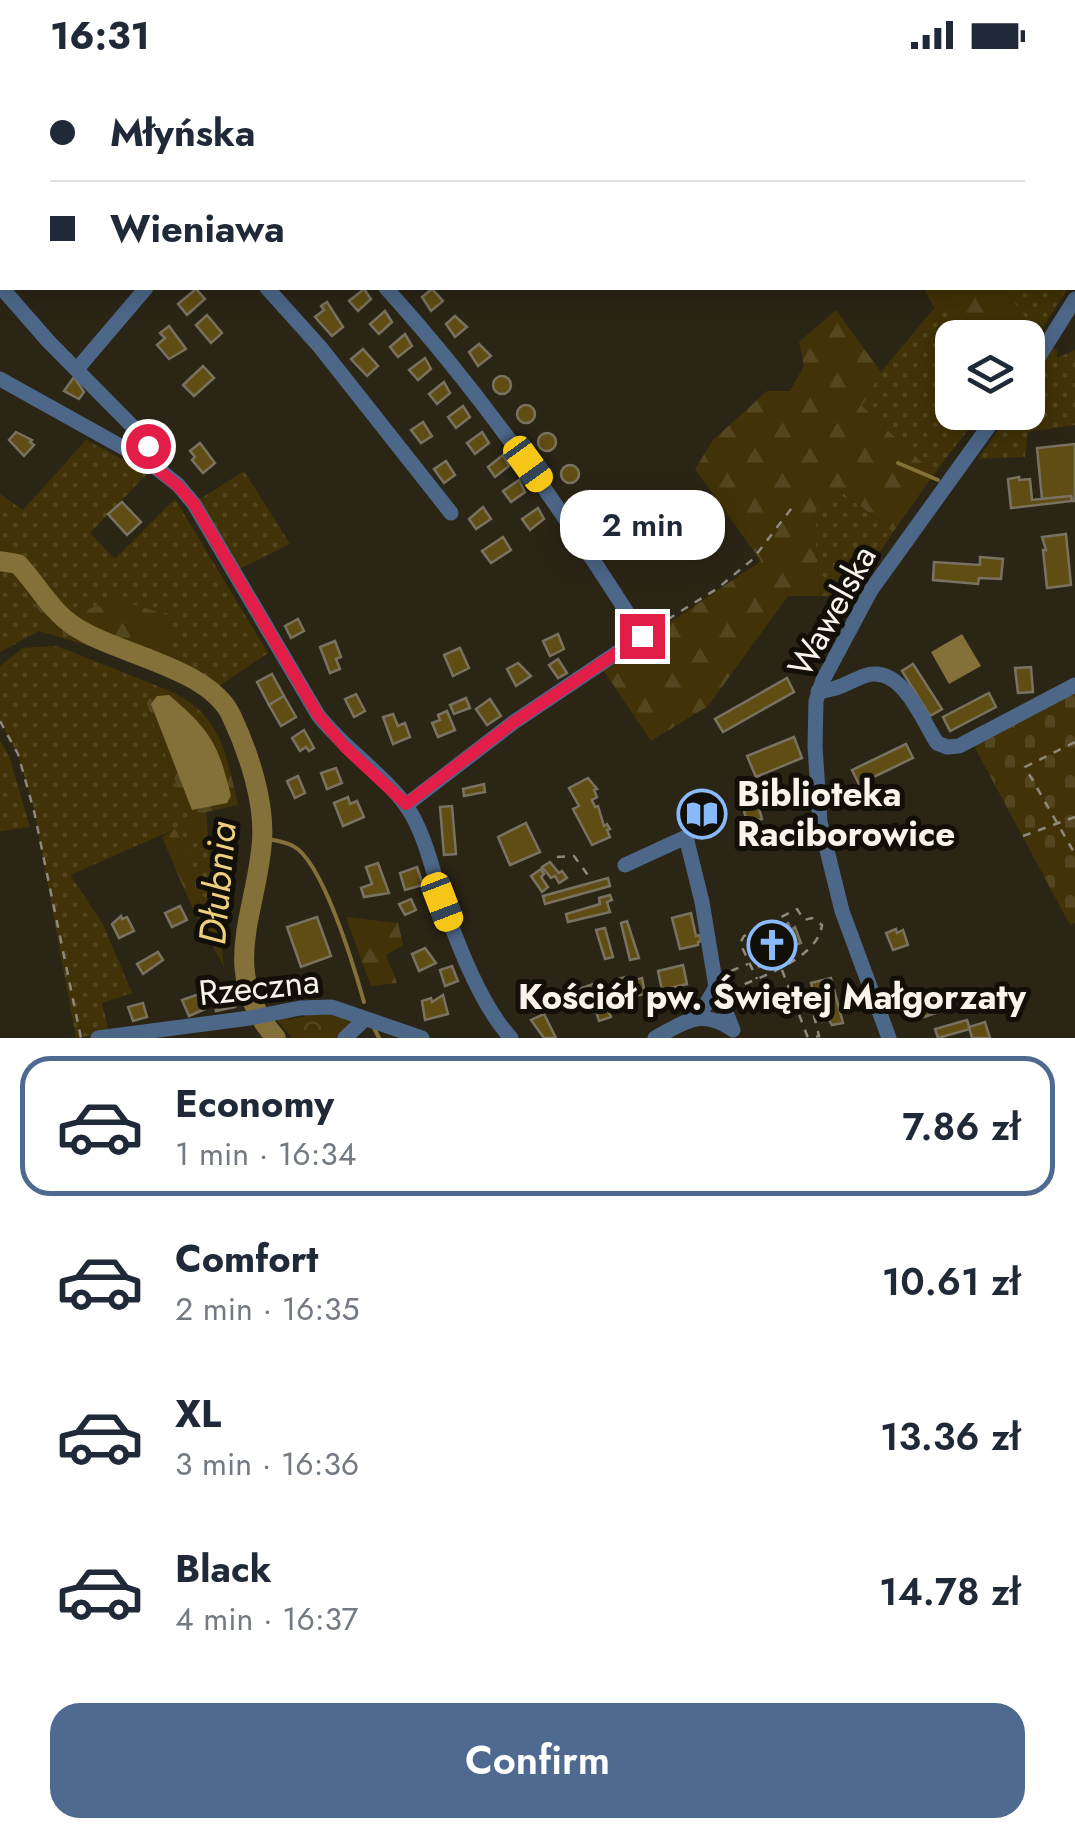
<!DOCTYPE html>
<meta charset="utf-8">
<style>
:root{--surface:#fff;--page:#f2f2f3;--text:#1f2937;--muted:#747a83;--line:#e0e1e3;--accent:#4f6a90}
body{margin:0;font-family:Jost,sans-serif;background:var(--page);color:var(--text);height:100vh;display:flex;flex-direction:column;font-size:38px;white-space:nowrap}
*{box-sizing:border-box;margin:0}
p{font-size:32px;color:var(--muted)}
.icon{flex:none;width:55px;height:55px;fill:none;stroke:currentColor;stroke-width:2;stroke-linecap:round;stroke-linejoin:round}
.map{position:relative;height:968px;overflow:hidden}
.sheet{display:flex;flex-direction:column;background:var(--surface);flex:1}
.sheet>*{flex:none}
.guide{position:absolute;left:0px;top:0px;width:1075px;height:220px;box-shadow:0 5px 25px #0003;display:grid;align-content:center;height:220px;padding:0 50px;background:var(--surface)}
.fabs{position:absolute;left:935px;top:250px;display:grid;gap:20px}
.fabs a{display:grid;place-items:center;width:110px;height:110px;border-radius:20px;background:var(--surface);box-shadow:0 5px 25px #0003;font-size:50px}
.end{position:absolute;width:45px;height:45px;margin:-22px;border:12px solid #e11d48;background:#fff;box-shadow:0 0 0 5px #fff}
.from{border-radius:50%}
.bubble{position:absolute;height:70px;border-radius:30px;background:var(--surface);box-shadow:0 5px 25px #0003;font-size:32px;font-weight:600;line-height:70px;text-align:center}
.car{position:absolute;width:30px;height:60px;margin:-30px -15px;border-radius:12px;box-shadow:0 0 8px 2px #0007;background:linear-gradient(#f5c518 24%,#345 0 40%,#f5c518 0 76%,#345 0 86%,#f5c518 0)}
.guide b{display:flex;align-items:center;gap:35px;height:95px;font-size:38px}
.guide b+b{border-top:2px solid var(--line)}
.guide i{width:25px;height:25px;background:var(--text)}
ul{padding:18px 0 0;list-style:none}
li{display:flex;align-items:center;gap:30px;height:140px;margin:0 20px 15px;padding:0 30px;border:5px solid transparent;border-radius:30px}
li div{flex:1}
li b{display:block;font-size:38px}
li em{font-style:normal;font-weight:600}
li.selected{border-color:var(--accent)}
li>.icon{width:90px;height:90px;stroke-width:1.5}
.button{display:flex;gap:20px;margin-top:auto;padding:20px 50px}
.button a{flex:1;height:115px;border-radius:30px;background:var(--accent);color:#fff;font-size:40px;font-weight:600;line-height:115px;text-align:center}
.status{display:flex;justify-content:space-between;align-items:center;height:70px;padding:0 50px;background:var(--surface);direction:ltr}
.status svg{height:28px;fill:currentColor}
.map>svg:first-child{display:block}
</style>
<div class="status"><b>16:31</b><svg viewBox="0 0 49 12"><path d="M0 12V9h3v3zM5 12V6h3v6zM10 12V3h3v9zM15 12V0h3v12zM26 1h20v11H26zM47 4h2v5h-2z"/></svg></div>
<div class="map">
<svg width="1075" height="968" viewBox="0 0 1075 968">
<defs>
<pattern id="grass-dots" width="8" height="8" patternUnits="userSpaceOnUse" patternTransform="scale(2.5)"><rect width="8" height="8" fill="#413307"/><path d="M2 2h.1M6 6h.1" fill="none" stroke="#54471f" stroke-width="1.8" stroke-linecap="round"/></pattern>
<pattern id="forest-firs" width="22" height="20" patternUnits="userSpaceOnUse" patternTransform="scale(2.5)"><rect width="22" height="20" fill="#413307"/><path d="M5 1l3.5 6h-7zM16 11l3.5 6h-7z" fill="#54471f"/></pattern>
<pattern id="cemetery-stones" width="16" height="16" patternUnits="userSpaceOnUse" patternTransform="scale(2.5)"><rect width="16" height="16" fill="#413307"/><path d="M2 7V4a2 2 0 0 1 4 0v3zM10 15v-3a2 2 0 0 1 4 0v3z" fill="#54471f"/></pattern>
<pattern id="park-crowns" width="20" height="18" patternUnits="userSpaceOnUse" patternTransform="scale(2.5)"><rect width="20" height="18" fill="#413307"/><path d="M2 6a3 3 0 1 1 6 0M12 15a3 3 0 1 1 6 0" fill="none" stroke="#54471f"/></pattern>
</defs>
<rect width="100%" height="100%" fill="#2b2516"/>
<g fill="url(#grass-dots)">
<polygon points="1003,218 1068,218 1028,281 1028,268 1012,267 1033,258"/>
<polygon points="935,237 989,267 952,268 952,342 981,343 934,404 861,336 881,302"/>
<polygon points="1053,278 1057,280 1057,288 1075,280 1075,355 1028,362 1025,387 978,389 1010,343 1028,342 1028,316"/>
<polygon points="86,370 148,403 90,463 115,489 175,429 268,583 219,616 167,587 168,583 118,530 75,543 60,532 16,480 0,482 0,424 23,440"/>
<polygon points="244,401 290,474 239,499 197,431"/>
<polygon points="839,420 893,462 851,527 821,526 815,471 816,436"/>
<polygon points="11,496 49,556 92,577 39,561 0,582 0,503"/>
<polygon points="57,576 160,617 146,633 196,766 208,766 224,897 192,837 200,834 175,759 70,805 103,854 132,923 102,933 109,963 76,968 34,739 18,685 0,651 0,596 23,578"/>
<polygon points="0,670 9,686 30,757 0,761"/>
</g>
<g fill="url(#forest-firs)">
<polygon points="924,218 1003,218 1033,258 1012,267 989,267 933,236"/>
<polygon points="836,240 881,302 862,336 934,404 893,462 840,420 816,436 815,471 821,526 788,526 708,636 651,671 602,598 761,491 695,399 713,370 767,321 790,321 804,296 799,272"/>
<polygon points="16,479 60,532 74,543 118,530 171,546 168,583 161,603 92,577 49,556 12,497 0,503 0,482"/>
<path d="M160 617C220 639 225 679 238 735L206 742 208 766 196 767 146 632Z"/>
<polygon points="175,759 185,777 200,834 192,837 162,767"/>
<polygon points="346,847 398,853 403,875 386,885 397,913 371,916"/>
</g>
<polygon fill="url(#cemetery-stones)" points="1075,620 1075,853 1070,855 973,674"/>
<polygon fill="url(#park-crowns)" points="331,942 353,952 338,968 292,968 276,949 286,946 290,949 304,947 305,943"/>
<g fill="#847039">
<polygon points="962,564 981,596 949,614 931,582"/>
<path d="M169 625C210 660 218 673 231 726L227 733 192 740 151 634 157 626Z"/>
</g>
<g fill="none" stroke-linecap="round" stroke-linejoin="round">
<g stroke="#847039" stroke-width="4">
<polyline points="898,393 938,410"/>
<path d="M263 768C272 770 285 771 293 776 323 791 355 900 364 932"/>
<polyline points="374,958 379,968"/>
</g>
<path stroke="#847039" stroke-width="20" d="M0 491 18 494C37 514 50 540 74 556 117 585 208 597 231 645 248 681 265 731 262 771 257 843 217 902 276 968"/>
</g>
<g fill="#604d13" stroke="#797261" stroke-width="2.5">
<polygon points="196,219 205,229 187,245 178,234"/>
<polygon points="364,219 371,229 358,241 349,231"/>
<polygon points="432,219 443,231 431,241 422,227"/>
<polygon points="327,232 343,257 332,266 315,247 324,240 321,236"/>
<polygon points="385,241 392,252 379,264 370,254"/>
<polygon points="207,245 222,263 211,273 196,255"/>
<polygon points="455,246 467,257 455,267 446,254"/>
<polygon points="169,256 186,279 169,289 157,275 165,268 160,263"/>
<polygon points="405,264 412,276 398,287 390,277"/>
<polygon points="479,274 491,286 478,296 469,282"/>
<polygon points="363,279 378,296 367,306 351,289"/>
<polygon points="425,288 431,299 418,310 409,300"/>
<polygon points="203,296 214,308 194,326 183,315"/>
<circle cx="502" cy="315" r="9"/>
<polygon points="74,307 84,322 79,329 64,321"/>
<polygon points="444,312 450,323 437,334 429,324"/>
<circle cx="526" cy="344" r="9"/>
<polygon points="463,336 470,347 456,358 448,347"/>
<polygon points="423,352 432,366 421,373 411,360"/>
<polygon points="16,362 32,370 30,372 34,375 24,386 9,370"/>
<polygon points="482,362 489,373 475,384 467,373"/>
<circle cx="547" cy="372" r="9"/>
<polygon points="200,373 215,393 203,403 192,390 195,387 190,381"/>
<polygon points="1075,374 1075,431 1072,431 1071,426 1042,429 1037,378"/>
<polygon points="503,385 509,396 495,407 488,397"/>
<polygon points="446,391 455,405 444,413 434,399"/>
<circle cx="570" cy="404" r="9"/>
<polygon points="1019,407 1019,410 1030,409 1032,430 1071,426 1072,431 1011,438 1008,409"/>
<polygon points="519,410 525,422 511,432 503,421"/>
<polygon points="590,421 602,433 589,443 580,429"/>
<polygon points="122,432 141,452 127,465 108,444"/>
<polygon points="483,437 491,449 476,459 469,449"/>
<polygon points="538,438 544,449 530,460 522,449"/>
<polygon points="1066,464 1071,515 1047,518 1043,480 1046,480 1042,467"/>
<polygon points="503,467 511,480 491,493 482,481"/>
<polygon points="980,487 1003,489 1001,509 979,508 978,514 933,510 934,492 980,495"/>
<polygon points="298,549 304,561 291,568 285,556"/>
<polygon points="558,564 564,579 550,586 543,571"/>
<polygon points="335,571 341,587 336,589 340,599 330,603 320,577"/>
<polygon points="460,578 469,598 453,606 444,585"/>
<polygon points="558,589 567,603 558,608 549,595"/>
<polygon points="518,593 531,606 516,616 507,599"/>
<polygon points="913,594 942,639 930,646 902,601"/>
<polygon points="1031,597 1033,622 1018,623 1015,598"/>
<polygon points="272,604 284,626 269,635 257,612"/>
<polygon points="787,608 794,622 723,662 715,649"/>
<polygon points="989,623 996,637 950,661 943,647"/>
<polygon points="356,624 365,641 354,647 345,629"/>
<polygon points="284,626 296,647 281,656 269,635"/>
<polygon points="466,628 470,638 454,644 450,635"/>
<polygon points="490,629 501,646 487,655 476,639"/>
<polygon points="447,641 455,660 438,667 432,653 440,650 438,645"/>
<polygon points="393,644 398,656 405,653 410,667 393,674 383,647"/>
<polygon points="304,660 314,678 309,681 306,677 300,681 292,668"/>
<polygon points="794,667 802,688 756,707 747,686"/>
<polygon points="906,674 913,688 859,714 852,700"/>
<polygon points="336,698 342,713 327,719 321,703"/>
<polygon points="298,706 305,723 295,728 287,711"/>
<polygon points="588,708 597,719 594,720 597,727 592,730 595,737 598,736 604,756 607,754 610,759 607,760 610,767 592,775 573,739 579,736 569,718"/>
<polygon points="484,714 485,722 464,726 463,719"/>
<polygon points="753,714 755,724 767,721 769,728 757,731 762,749 747,752 738,718"/>
<polygon points="348,727 350,734 357,731 364,747 343,756 334,733"/>
<polygon points="711,732 716,746 693,756 687,742"/>
<polygon points="452,736 456,784 444,785 440,737"/>
<polygon points="526,753 540,782 510,795 498,767"/>
<polygon points="550,792 559,803 562,801 567,808 559,813 555,806 551,808 542,797"/>
<polygon points="378,793 389,823 364,827 361,818 372,814 366,797"/>
<polygon points="417,797 423,815 405,820 400,803"/>
<polygon points="541,799 544,804 541,807 548,817 542,822 531,806"/>
<polygon points="608,808 610,816 545,834 543,826"/>
<polygon points="610,825 612,830 607,832 610,842 568,852 566,844 600,834 599,828"/>
<polygon points="411,829 416,840 405,845 399,834"/>
<polygon points="180,836 187,850 172,857 165,843"/>
<polygon points="691,843 696,866 700,865 701,871 698,872 698,875 680,879 672,848"/>
<polygon points="121,846 122,849 127,847 134,861 119,868 112,854"/>
<polygon points="317,847 331,886 301,897 287,857"/>
<polygon points="627,851 639,888 630,890 621,853"/>
<polygon points="788,853 791,860 795,857 801,873 785,878 788,885 785,883 778,886 781,892 773,897 770,890 759,897 749,872 764,869"/>
<polygon points="605,858 613,887 605,889 596,860"/>
<polygon points="896,859 897,863 903,860 908,875 893,880 886,863"/>
<polygon points="425,878 436,893 419,901 412,884"/>
<polygon points="158,882 163,890 143,904 137,894"/>
<polygon points="683,895 687,914 662,920 658,901"/>
<polygon points="452,896 458,911 445,916 440,900"/>
<polygon points="626,907 627,912 642,908 645,924 634,926 632,922 618,925 614,910"/>
<polygon points="831,908 843,953 832,955 829,950 822,952 811,913"/>
<polygon points="596,913 611,947 599,951 593,931 564,941 559,926"/>
<polygon points="932,923 936,943 924,947 914,928"/>
<polygon points="199,924 205,939 189,946 182,930"/>
<polygon points="443,925 448,944 425,950 422,931 431,928 432,932"/>
<polygon points="228,927 233,927 235,937 216,941 214,929"/>
<polygon points="143,933 147,947 133,951 128,937"/>
<polygon points="544,944 556,968 544,968 531,950"/>
<polygon points="967,950 970,959 938,968 935,959"/>
<polygon points="985,952 990,968 972,968 969,957"/>
</g>
<g fill="none" stroke-linecap="round" stroke-linejoin="round">
<g stroke="#8e897d" stroke-width="2.5" stroke-dasharray="8 8" stroke-linecap="butt">
<polyline points="437,0 440,2"/>
<polyline points="654,558 718,518 753,489 794,435"/>
<polyline points="0,651 18,684 34,741 81,968"/>
<polyline points="1075,672 1025,697 1075,784"/>
<polyline points="1023,766 1075,747"/>
<polyline points="557,787 574,786 590,808"/>
<polyline points="782,900 808,968"/>
<polyline points="731,901 748,894"/>
<path d="M730 920C758 908 818 889 822 855L812 848 804 850 797 839 744 866 740 873 757 909"/>
<polyline points="810,930 819,966 812,968"/>
</g>
<g stroke="#4d6789" stroke-width="15">
<polyline points="751,0 752,2"/>
<polyline points="280,2 282,0"/>
<polyline points="0,216 49,272 138,362 148,376 149,392"/>
<polyline points="267,218 320,277 451,443"/>
<path d="M386 218C483 325 565 444 642 566L514 652 406 735"/>
<polyline points="78,298 146,218"/>
<polyline points="1028,304 1075,229"/>
<path d="M0 309 149 392 178 415 194 434 318 645C345 680 392 710 412 745 427 772 433 803 443 832 457 873 482 937 511 968"/>
<path d="M818 621C836 621 848 612 864 606 901 593 921 648 937 673L947 677 959 676 1075 615"/>
<polyline points="625,795 686,767 702,832 716,917 699,946"/>
<polyline points="716,917 733,960"/>
<polyline points="98,968 250,948 300,938 332,937 422,968"/>
<polyline points="345,968 365,949"/>
<path d="M655 968C685 952 700 938 732 959"/>
<polyline points="889,968 842,841 820,752 815,676 816,631 823,610 871,520 999,342"/>
</g>
</g>
<g fill="none" stroke-linecap="round" stroke-linejoin="round">
<polyline stroke="#e11d48" stroke-width="12" points="148,376 149,392 178,416 194,434 318,645 345,677 406,734 514,652 642,566"/>
</g>
<defs>
<g id="library-ring" transform="scale(2.5)"><circle r="9.5" fill="#110f08" stroke="#89bafc" stroke-width="1.5"/><path d="M-6-4Q-3-5.5-.7-3.5V5Q-3 3-6 4ZM6-4Q3-5.5 .7-3.5V5Q3 3 6 4Z" fill="#89bafc"/></g>
<g id="church-ring" transform="scale(2.5)"><circle r="9.5" fill="#110f08" stroke="#89bafc" stroke-width="1.5"/><path d="M-1.2-6h2.4v3.5h3.3v2.4h-3.3V6h-2.4V-.1h-3.3v-2.4h3.3Z" fill="#89bafc"/></g>
</defs>
<g fill-rule="evenodd">
<use href="#library-ring" x="702" y="744"/>
<use href="#church-ring" x="772" y="875"/>
</g>
<g text-anchor="middle" dominant-baseline="central" stroke-width="10" stroke-linejoin="round" paint-order="stroke">
<g font-size="35" fill="#f8f4ea" stroke="#110f08">
<text transform="translate(832 541) rotate(-61)">Wawelska</text>
<text transform="translate(259 917) rotate(-6)">Rzeczna</text>
</g>
<g font-size="35" font-weight="bold" fill="#f8f4ea" stroke="#110f08" text-anchor="start">
<text x="737" y="724">Biblioteka<tspan x="737" dy="40">Raciborowice</tspan></text>
<text x="772" y="927" text-anchor="middle">Kościół pw. Świętej Małgorzaty</text>
</g>
<g font-size="38" font-style="italic" fill="#edcf7d" stroke="#110f08">
<text transform="translate(217 813) rotate(-85)">Dłubnia</text>
</g>
</g>
</svg>
<div class="fabs">
<a><svg class="icon" aria-label="layers" viewBox="0 0 24 24"><path d="M12 4l9 5-9 5-9-5zM3 14l9 5 9-5"/></svg></a>
</div>
<i class="end from" style="left:148px;top:376px"></i>
<i class="end" style="left:642px;top:566px"></i>
<div class="bubble" style="left:560px;top:420px;width:165px">2 min</div>
<i class="car" style="left:528px;top:394px;rotate:144deg"></i>
<i class="car" style="left:442px;top:832px;rotate:159deg"></i>
<div class="guide">
<b><i class="from"></i>Młyńska</b>
<b><i></i>Wieniawa</b>
</div>
</div>
<section class="sheet">
<ul>
<li class="selected"><svg class="icon" aria-label="car" viewBox="0 0 24 24"><path d="M5 17H2v-5l4-1 3-4h7l3 4 3 1v5h-3M9 17h6M6 11h13"/><circle cx="7" cy="17" r="2"/><circle cx="17" cy="17" r="2"/></svg><div><b>Economy</b><p>1 min · 16:34</p></div><em>7.86 zł</em></li>
<li><svg class="icon" aria-label="car" viewBox="0 0 24 24"><path d="M5 17H2v-5l4-1 3-4h7l3 4 3 1v5h-3M9 17h6M6 11h13"/><circle cx="7" cy="17" r="2"/><circle cx="17" cy="17" r="2"/></svg><div><b>Comfort</b><p>2 min · 16:35</p></div><em>10.61 zł</em></li>
<li><svg class="icon" aria-label="car" viewBox="0 0 24 24"><path d="M5 17H2v-5l4-1 3-4h7l3 4 3 1v5h-3M9 17h6M6 11h13"/><circle cx="7" cy="17" r="2"/><circle cx="17" cy="17" r="2"/></svg><div><b>XL</b><p>3 min · 16:36</p></div><em>13.36 zł</em></li>
<li><svg class="icon" aria-label="car" viewBox="0 0 24 24"><path d="M5 17H2v-5l4-1 3-4h7l3 4 3 1v5h-3M9 17h6M6 11h13"/><circle cx="7" cy="17" r="2"/><circle cx="17" cy="17" r="2"/></svg><div><b>Black</b><p>4 min · 16:37</p></div><em>14.78 zł</em></li>
</ul>
<div class="button"><a>Confirm</a></div>
</section>
